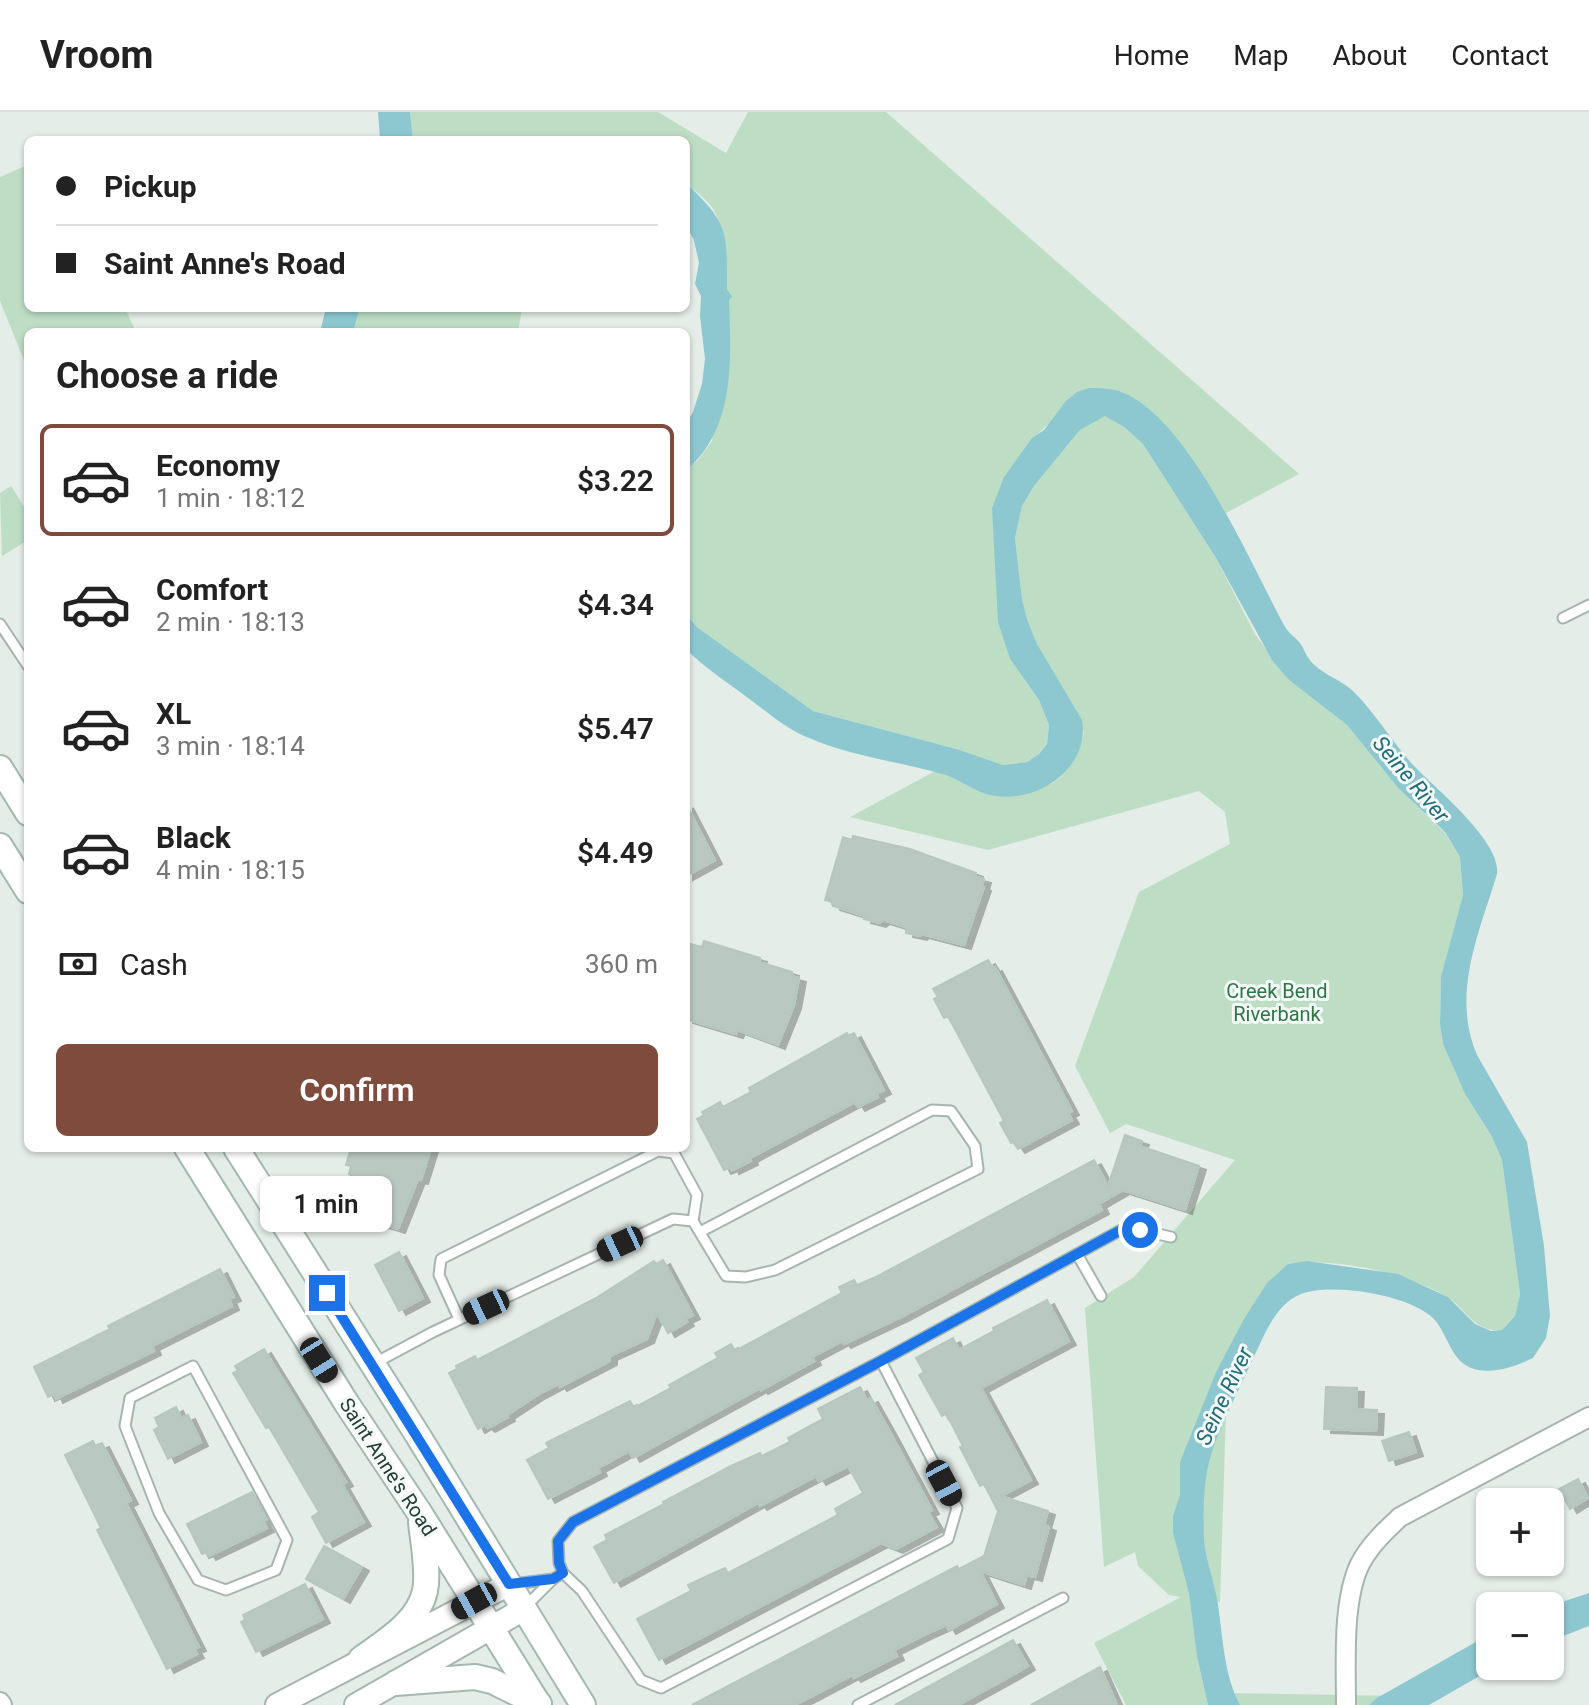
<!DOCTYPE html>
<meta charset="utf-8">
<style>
:root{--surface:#fff;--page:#f6f6f6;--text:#222;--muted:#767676;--line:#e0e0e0;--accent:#7f4b3d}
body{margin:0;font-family:Roboto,sans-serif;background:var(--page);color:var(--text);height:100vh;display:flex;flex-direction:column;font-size:30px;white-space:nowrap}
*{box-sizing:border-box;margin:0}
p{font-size:26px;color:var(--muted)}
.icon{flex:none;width:44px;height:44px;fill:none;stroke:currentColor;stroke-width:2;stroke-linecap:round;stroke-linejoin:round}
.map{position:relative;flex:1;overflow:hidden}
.drawer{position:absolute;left:24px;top:216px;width:666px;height:824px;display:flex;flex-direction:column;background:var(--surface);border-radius:12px;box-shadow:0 2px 6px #0004}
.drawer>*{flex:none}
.banner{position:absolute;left:24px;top:24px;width:666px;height:176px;border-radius:12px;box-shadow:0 2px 6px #0004;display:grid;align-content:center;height:176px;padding:0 32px;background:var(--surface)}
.tools{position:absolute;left:1476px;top:1376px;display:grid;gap:16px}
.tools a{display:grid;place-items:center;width:88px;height:88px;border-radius:12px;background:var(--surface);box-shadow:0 2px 6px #0004;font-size:40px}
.end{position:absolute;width:36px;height:36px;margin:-18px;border:10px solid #1a73e8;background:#fff;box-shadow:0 0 0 4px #fff}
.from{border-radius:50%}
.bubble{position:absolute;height:56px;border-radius:12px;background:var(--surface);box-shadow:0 2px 6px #0004;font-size:26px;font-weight:600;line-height:56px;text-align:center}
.car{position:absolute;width:24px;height:48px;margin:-24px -12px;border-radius:10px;box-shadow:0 0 6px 2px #0007;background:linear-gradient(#222 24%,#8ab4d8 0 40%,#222 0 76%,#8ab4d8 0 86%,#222 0)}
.banner b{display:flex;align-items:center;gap:28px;height:76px;font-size:30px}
.banner b+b{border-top:2px solid var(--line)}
.banner i{width:20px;height:20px;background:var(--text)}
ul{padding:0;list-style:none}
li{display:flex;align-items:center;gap:24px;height:112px;margin:0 16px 12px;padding:0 16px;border:4px solid transparent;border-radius:12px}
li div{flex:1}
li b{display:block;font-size:30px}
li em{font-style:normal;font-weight:600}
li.active{border-color:var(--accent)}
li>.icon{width:72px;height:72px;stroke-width:1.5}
h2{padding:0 32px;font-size:36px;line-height:96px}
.pay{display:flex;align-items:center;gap:20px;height:88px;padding:0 32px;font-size:30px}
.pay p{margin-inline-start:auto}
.action{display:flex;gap:16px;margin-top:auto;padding:16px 32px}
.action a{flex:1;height:92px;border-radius:12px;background:var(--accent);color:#fff;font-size:32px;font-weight:600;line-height:92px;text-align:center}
header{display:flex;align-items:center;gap:48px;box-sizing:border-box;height:112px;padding:0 40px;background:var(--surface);border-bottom:2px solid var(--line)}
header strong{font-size:38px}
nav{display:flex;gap:44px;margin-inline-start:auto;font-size:28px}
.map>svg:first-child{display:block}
</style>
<header>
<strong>Vroom</strong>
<nav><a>Home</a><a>Map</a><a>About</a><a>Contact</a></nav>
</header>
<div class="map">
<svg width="1589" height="1593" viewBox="0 0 1589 1593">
<defs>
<filter id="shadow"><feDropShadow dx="7" dy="4" stdDeviation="0" flood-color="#0004"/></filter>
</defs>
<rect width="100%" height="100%" fill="#e4ede8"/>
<g fill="#bddec5">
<path d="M410 0H658L726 41 748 0H886L1299 362 1226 401 1195 352 1122 280 1089 276 1033 326 1004 365 1010 547 1039 588 1049 613 1047 632 1039 642 1027 650 1003 653 960 638 813 599 697 515 686 502V359L698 348 712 329C718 274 742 142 713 97 707 87 694 79 686 71V28H413Z"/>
<polygon points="28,53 28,196 125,196 136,220 28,220 28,258 0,189 0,65"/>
<polygon points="360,196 522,196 518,220 353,220"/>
<path d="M1105 303 1124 315 1143 332 1216 446 1255 522 1289 568 1347 613 1399 677 1445 721 1460 745 1463 783 1441 864 1440 912 1443 932 1465 982 1491 1023 1502 1048 1520 1182 1515 1204 1502 1218C1474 1221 1466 1196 1446 1184 1406 1161 1333 1145 1288 1152L1228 1237 1220 1490 1190 1486 1197 1545 1208 1593H1126L1094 1531 1181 1485 1169 1483 1138 1454 1135 1440 1104 1455 1085 1196 1134 1165 1235 1048 1126 1012 1110 1021 1075 954 1139 780 1230 732 1225 700 1199 679 988 738 850 705 935 659C952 664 965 673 980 679 988 682 997 681 1005 681 1050 682 1074 664 1084 620L1037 532 1027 507 1022 487 1015 426 1022 394 1034 374 1080 318Z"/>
<polygon points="11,374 28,401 28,428 2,444 0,381"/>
<polygon points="1220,1581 1399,1584 1399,1593 1222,1593"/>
</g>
<g fill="#8dc8d1">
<polygon points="378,0 410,0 413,28 380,28"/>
<path d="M686 71C729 112 727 119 727 177L732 185 729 188C731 248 736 315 686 359V312L693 300 702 272 705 247 700 204 701 184 695 172 699 151 694 128 686 114Z"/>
<polygon points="326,196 360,196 353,220 320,220"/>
<path d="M1089 276C1099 276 1109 276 1119 279 1188 303 1250 451 1284 513 1288 521 1295 525 1300 531 1304 536 1305 542 1309 547 1319 561 1340 567 1353 579 1377 603 1392 630 1414 654 1435 676 1502 730 1497 762 1479 821 1451 883 1477 943L1527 1030 1544 1134 1550 1204 1546 1226 1533 1246C1510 1257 1474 1269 1456 1244 1448 1233 1443 1217 1434 1207 1411 1183 1332 1170 1301 1182 1275 1192 1263 1226 1252 1249 1238 1280 1221 1311 1211 1343 1203 1369 1203 1402 1204 1428 1206 1450 1215 1471 1218 1493 1223 1527 1224 1563 1240 1593H1208L1197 1545 1189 1481 1173 1421V1404L1180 1383V1350L1216 1260 1244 1207 1267 1171 1288 1152 1307 1149 1398 1162 1448 1185 1475 1212 1491 1219 1502 1218 1515 1204 1520 1182 1502 1048 1491 1023 1465 982 1443 932 1440 912 1441 864 1463 783 1460 745 1445 720 1399 677 1347 613 1289 568 1272 548 1216 446 1143 332 1124 315 1105 304 1080 318 1034 374 1022 394 1015 426 1022 487 1027 507 1037 532 1082 608C1091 660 1029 697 983 681 968 675 955 665 939 661 894 649 847 643 804 624 784 615 766 599 748 586 727 570 705 556 686 537V502L697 515 813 599 960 638 1003 653 1027 650 1039 642 1047 632 1049 613 1039 588 1010 547 998 510 992 396 1004 365 1032 326 1044 318 1066 289 1077 280Z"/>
<polygon points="1589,1481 1589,1514 1550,1529 1550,1494"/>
<polygon points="1490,1522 1490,1554 1497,1554 1429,1593 1369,1593 1377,1586"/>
</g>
<g fill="#b9c8c1" stroke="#b6c7bf" stroke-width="2" filter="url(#shadow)">
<polygon points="686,692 715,748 686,764"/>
<polygon points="853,724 910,737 976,761 976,765 984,767 982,774 984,775 964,833 922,822 920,824 906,821 906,815 883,808 879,811 864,807 865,804 833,794 832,790 825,788 843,725 852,728"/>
<polygon points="704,829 760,846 759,850 792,860 791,864 799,866 794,893 778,933 738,918 736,922 686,907 686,831 702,835"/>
<polygon points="988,848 993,856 995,855 1072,999 1068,1001 1072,1008 1018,1037 1013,1030 1011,1031 1000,1011 1004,1009 948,904 944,906 934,887 938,885 933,877"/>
<polygon points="847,921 848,924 854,921 884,978 876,982 878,985 858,995 855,990 750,1046 751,1049 732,1058 731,1055 724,1058 697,1007 704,1003 702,1000 720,990 723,995 751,980 749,976"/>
<polygon points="1125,1023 1142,1029 1140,1034 1199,1054 1185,1098 1123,1078 1099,1092 1102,1098 903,1204 844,1232 842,1229 812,1245 814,1249 761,1278 760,1276 633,1346 629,1339 598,1356 600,1360 548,1387 527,1348 549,1336 546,1331 630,1289 634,1296 671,1276 669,1273 718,1246 715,1241 731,1232 735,1239 842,1181 839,1175 854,1168 857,1173 876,1165 1094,1048 1108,1074"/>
<polygon points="351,1036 431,1036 421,1068 418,1067 398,1117 341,1099 351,1063 349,1062 351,1054 346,1053"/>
<polygon points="399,1140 423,1186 399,1199 375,1153"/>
<polygon points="663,1148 693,1203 685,1207 687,1210 668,1221 657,1201 647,1227 610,1244 610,1249 560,1275 558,1272 539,1282 507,1303 508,1305 488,1316 485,1313 478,1317 449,1261 457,1257 456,1254 475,1244 477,1248 596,1186 654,1149 656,1152"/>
<polygon points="220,1157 234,1185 229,1187 232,1194 152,1234 154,1239 56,1287 54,1282 48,1285 34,1255 110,1217 108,1214"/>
<polygon points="1047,1188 1069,1229 981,1276 1031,1368 1001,1384 1048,1399 1044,1413 1049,1415 1035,1465 1027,1463 1024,1473 980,1459 997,1492 949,1518 946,1513 922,1524 894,1538 897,1544 854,1566 852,1563 795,1593 692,1593 957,1454 959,1457 984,1444 998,1399 984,1372 980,1374 960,1335 963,1334 946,1301 942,1304 919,1263 924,1260 916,1246 953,1226 959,1238 994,1219 993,1216"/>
<polygon points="264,1237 346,1370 342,1372 364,1410 326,1431 312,1405 319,1400 269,1315 266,1316 233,1261 238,1259 235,1254"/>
<polygon points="860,1275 867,1288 871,1286 889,1318 932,1398 928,1400 937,1415 896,1437 881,1431 659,1548 637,1507 691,1479 688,1473 703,1466 725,1456 728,1461 838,1403 835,1397 863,1381 848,1354 819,1369 816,1364 760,1394 758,1391 614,1471 594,1435 607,1428 605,1423 664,1392 663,1390 731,1354 760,1341 762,1344 790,1330 788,1326 823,1307 818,1297"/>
<polygon points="1326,1275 1357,1276 1356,1297 1377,1298 1376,1319 1324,1317"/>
<polygon points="176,1295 181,1306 188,1303 201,1330 168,1347 154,1318 159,1315 155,1306"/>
<polygon points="1409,1320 1416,1340 1389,1349 1382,1329"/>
<polygon points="93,1329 95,1334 102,1331 131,1388 126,1391 199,1535 194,1537 197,1542 167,1557 97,1418 101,1416 65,1343"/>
<polygon points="1578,1367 1588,1386 1570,1397 1559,1377"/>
<polygon points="252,1380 267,1407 263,1409 267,1416 209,1444 207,1440 202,1442 187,1412"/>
<polygon points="324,1434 362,1455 343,1487 306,1467"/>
<polygon points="305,1472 323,1507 256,1540 241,1510 245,1508 243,1503"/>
<polygon points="1013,1528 1028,1554 1011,1564 958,1593 895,1593"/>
<polygon points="1100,1555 1117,1593 1031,1593"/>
</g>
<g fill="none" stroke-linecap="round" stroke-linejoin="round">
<g stroke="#a6b5af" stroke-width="13">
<g id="service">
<polyline points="1563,506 1589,493"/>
<polyline points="0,512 28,554"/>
<polyline points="1077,1142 1101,1184"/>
<polyline points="459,1207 439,1163 441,1147 658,1039 674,1041 697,1083 693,1109"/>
<polyline points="881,1249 957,1396 948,1427 661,1576 641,1568 582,1479 563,1461 559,1451 558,1429 573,1410 881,1249 1121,1118 1140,1118 1171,1125"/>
<polyline points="375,1251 433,1220 673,1107 693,1109 726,1164 746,1165 775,1158 978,1057 975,1034 951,999 932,998 700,1120"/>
<polygon points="193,1254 287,1428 276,1458 226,1478 198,1468 159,1401 125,1314 130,1286"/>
<polyline points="512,1472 553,1467 563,1461"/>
<polyline points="524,1496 553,1467"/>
<polyline points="858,1593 1063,1486"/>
</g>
</g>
<g stroke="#a6b5af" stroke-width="22">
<g id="minor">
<polyline points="0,1590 2,1593"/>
<path d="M1346 1593C1346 1552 1342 1489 1360 1452 1370 1433 1385 1419 1400 1405L1589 1305"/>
</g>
</g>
<g stroke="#a6b5af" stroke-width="26">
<g id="tertiary">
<polyline points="277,1593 509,1472"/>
<polyline points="356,1593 524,1497"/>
</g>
</g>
<g stroke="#a2b9b0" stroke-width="28">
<g id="secondary">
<polyline points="0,656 28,701"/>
<polyline points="0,734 28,779"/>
<polyline points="187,1036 347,1292 421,1403 539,1593"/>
<polyline points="236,1036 417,1322 583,1593"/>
<path d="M361 1547C384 1530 418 1511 425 1479 429 1459 423 1431 421 1410"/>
<polyline points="396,1571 475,1565 492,1569 539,1592"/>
</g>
</g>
<use href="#service" stroke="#fff" stroke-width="9"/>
<use href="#minor" stroke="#fff" stroke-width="18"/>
<use href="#tertiary" stroke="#fff" stroke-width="22"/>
<use href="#secondary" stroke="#fff" stroke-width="24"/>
</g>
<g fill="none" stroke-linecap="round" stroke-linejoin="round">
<polyline stroke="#1a73e8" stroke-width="10" points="327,1181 509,1472 553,1467 563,1461 559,1451 558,1429 573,1410 881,1249 1121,1118 1140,1118"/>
</g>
<g text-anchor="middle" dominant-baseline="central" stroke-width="6" stroke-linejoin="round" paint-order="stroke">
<g font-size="20" fill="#2e7547" stroke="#f4f9f7">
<text x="1277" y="879">Creek Bend<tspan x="1277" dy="23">Riverbank</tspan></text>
</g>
<g font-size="20" fill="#233e36" stroke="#f4f9f7">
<text transform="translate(388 1355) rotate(57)">Saint Anne's Road</text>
</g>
<g font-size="22" font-style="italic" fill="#1e6d7a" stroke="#f4f9f7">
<text transform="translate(1411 667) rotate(50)">Seine River</text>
<text transform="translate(1224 1284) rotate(-65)">Seine River</text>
</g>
</g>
</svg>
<div class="tools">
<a>+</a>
<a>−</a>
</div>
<i class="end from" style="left:1140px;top:1118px"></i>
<i class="end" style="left:327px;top:1181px"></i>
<div class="bubble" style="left:260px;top:1064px;width:132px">1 min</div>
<i class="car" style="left:620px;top:1132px;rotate:245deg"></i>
<i class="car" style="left:486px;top:1195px;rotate:245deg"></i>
<i class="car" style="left:319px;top:1248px;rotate:148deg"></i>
<i class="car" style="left:944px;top:1371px;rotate:152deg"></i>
<i class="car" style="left:474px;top:1489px;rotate:241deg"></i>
<div class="banner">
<b><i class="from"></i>Pickup</b>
<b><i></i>Saint Anne's Road</b>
</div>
<section class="drawer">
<h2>Choose a ride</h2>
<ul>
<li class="active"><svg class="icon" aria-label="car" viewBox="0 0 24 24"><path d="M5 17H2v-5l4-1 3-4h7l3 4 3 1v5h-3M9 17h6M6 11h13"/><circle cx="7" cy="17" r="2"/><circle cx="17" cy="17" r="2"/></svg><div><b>Economy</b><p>1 min · 18:12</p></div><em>$3.22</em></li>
<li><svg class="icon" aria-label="car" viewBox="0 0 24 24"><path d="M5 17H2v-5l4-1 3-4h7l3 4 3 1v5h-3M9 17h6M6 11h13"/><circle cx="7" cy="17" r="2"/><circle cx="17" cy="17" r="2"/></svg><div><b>Comfort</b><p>2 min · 18:13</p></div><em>$4.34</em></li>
<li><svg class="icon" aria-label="car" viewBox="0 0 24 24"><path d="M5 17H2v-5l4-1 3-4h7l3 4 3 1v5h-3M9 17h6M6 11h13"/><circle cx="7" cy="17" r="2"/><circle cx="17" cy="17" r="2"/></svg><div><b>XL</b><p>3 min · 18:14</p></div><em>$5.47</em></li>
<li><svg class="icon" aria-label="car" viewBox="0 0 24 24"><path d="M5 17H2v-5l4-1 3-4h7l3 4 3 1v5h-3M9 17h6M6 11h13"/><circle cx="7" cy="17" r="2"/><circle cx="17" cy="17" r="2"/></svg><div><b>Black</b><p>4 min · 18:15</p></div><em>$4.49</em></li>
</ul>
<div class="pay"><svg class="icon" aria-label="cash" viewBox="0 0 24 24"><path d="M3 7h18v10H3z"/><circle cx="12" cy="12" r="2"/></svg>Cash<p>360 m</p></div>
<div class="action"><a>Confirm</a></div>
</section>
</div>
